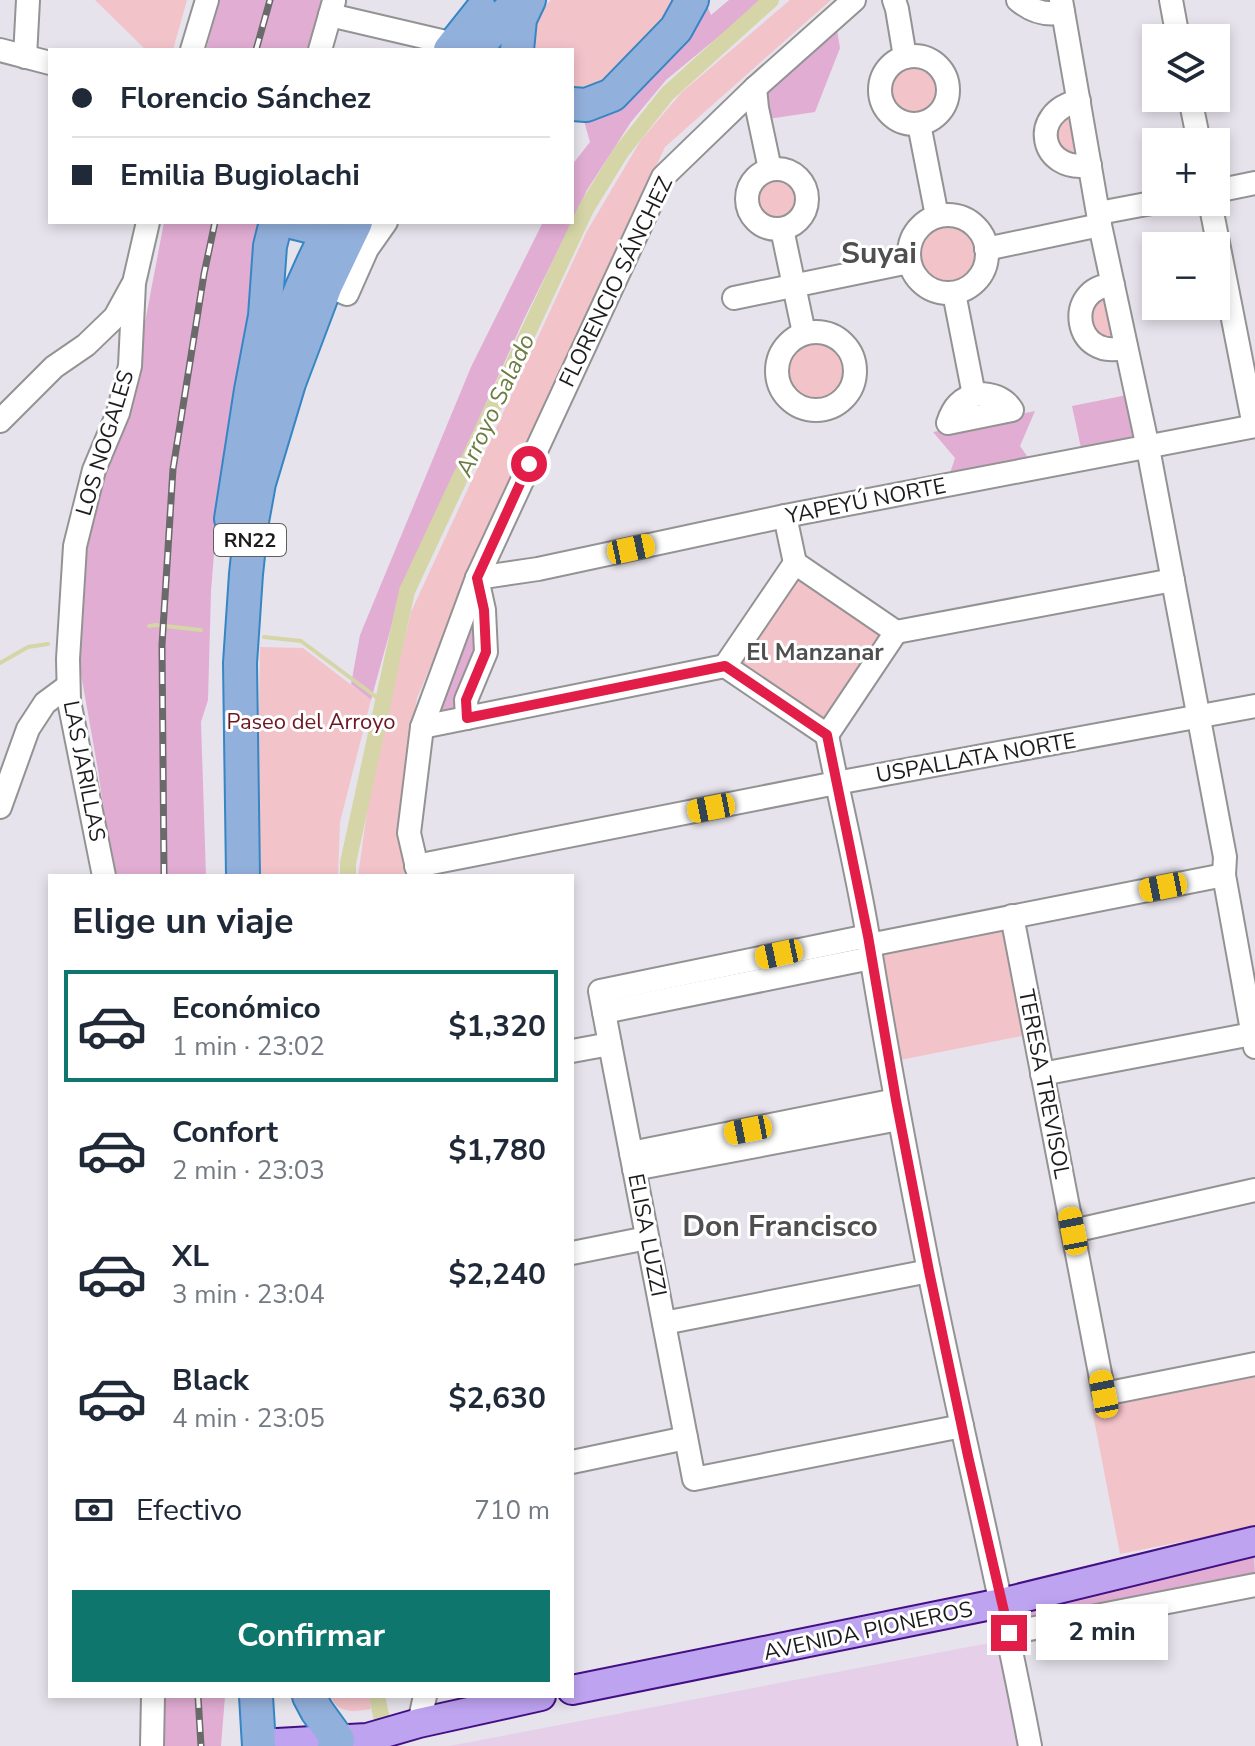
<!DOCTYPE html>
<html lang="es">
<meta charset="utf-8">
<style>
:root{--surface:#fff;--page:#f6f6f7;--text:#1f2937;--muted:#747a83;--line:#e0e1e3;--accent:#0f766e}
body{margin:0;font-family:"Nunito Sans",sans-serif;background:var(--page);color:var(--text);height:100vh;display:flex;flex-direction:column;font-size:30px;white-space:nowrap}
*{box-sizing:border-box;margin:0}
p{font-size:26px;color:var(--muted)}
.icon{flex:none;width:44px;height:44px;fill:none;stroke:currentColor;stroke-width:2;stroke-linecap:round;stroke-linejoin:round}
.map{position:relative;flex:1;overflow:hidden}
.details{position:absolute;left:48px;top:874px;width:526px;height:824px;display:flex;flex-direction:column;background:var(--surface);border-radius:0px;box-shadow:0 4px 12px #0003}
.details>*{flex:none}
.hud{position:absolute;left:48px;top:48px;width:526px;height:176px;border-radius:0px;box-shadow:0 4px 12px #0003;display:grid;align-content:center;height:176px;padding:0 24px;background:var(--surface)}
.buttons{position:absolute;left:1142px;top:24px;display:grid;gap:16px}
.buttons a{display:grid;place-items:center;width:88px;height:88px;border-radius:0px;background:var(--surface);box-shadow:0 4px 12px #0003;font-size:40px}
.end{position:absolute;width:36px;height:36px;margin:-18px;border:10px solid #e11d48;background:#fff;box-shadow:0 0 0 4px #fff}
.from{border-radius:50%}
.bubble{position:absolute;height:56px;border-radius:0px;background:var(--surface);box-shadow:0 4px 12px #0003;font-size:26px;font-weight:700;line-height:56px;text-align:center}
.car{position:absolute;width:24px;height:48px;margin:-24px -12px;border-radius:10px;box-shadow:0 0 6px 2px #0007;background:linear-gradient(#f5c518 24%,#345 0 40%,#f5c518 0 76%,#345 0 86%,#f5c518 0)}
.hud b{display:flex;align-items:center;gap:28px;height:76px;font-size:30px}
.hud b+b{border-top:2px solid var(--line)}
.hud i{width:20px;height:20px;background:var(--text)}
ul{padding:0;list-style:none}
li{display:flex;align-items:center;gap:24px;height:112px;margin:0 16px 12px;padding:0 8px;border:4px solid transparent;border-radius:0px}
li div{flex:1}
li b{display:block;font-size:30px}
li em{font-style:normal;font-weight:700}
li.active{border-color:var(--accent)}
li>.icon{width:72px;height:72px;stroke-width:1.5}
h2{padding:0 24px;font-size:36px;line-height:96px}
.pay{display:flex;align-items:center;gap:20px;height:88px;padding:0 24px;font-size:30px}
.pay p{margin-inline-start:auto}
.button{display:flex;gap:16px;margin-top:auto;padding:16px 24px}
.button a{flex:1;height:92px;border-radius:0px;background:var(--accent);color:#fff;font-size:32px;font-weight:700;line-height:92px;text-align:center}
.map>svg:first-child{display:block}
</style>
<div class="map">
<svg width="1255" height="1746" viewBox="0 0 1255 1746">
<rect width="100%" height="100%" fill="#e7e3ec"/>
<polygon fill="#e5cfe9" points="1000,1641 1020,1746 449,1746"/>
<g fill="#e1add3">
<polygon points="219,0 323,0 310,50 206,50"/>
<polygon points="729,0 763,0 666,80 631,122 587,190 572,222 572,165 590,142 584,121 597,119 613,112 682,43 706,3 711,15"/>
<polygon points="836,24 840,48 815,112 768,119 763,89"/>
<polygon points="164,222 264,222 245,367 216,529 211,591 208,700 201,722 206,876 113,876 98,770 76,646 79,576 103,475 128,412"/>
<polygon points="543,222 572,222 524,319 401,591 371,700 351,684 360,635 471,367"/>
<polygon points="1127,395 1136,437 1081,448 1072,406"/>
<polygon points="1035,411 1020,446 1029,459 950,473 955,458 933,432"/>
<polygon points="476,609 477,651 455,708 436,712"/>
<polygon points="1254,1553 1255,1577 1015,1625 1010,1602"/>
<polygon points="161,1696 225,1696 221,1746 160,1746"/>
</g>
<g fill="#f3c3ca">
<polygon points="95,0 187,0 173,50 146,50"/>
<polygon points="551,0 678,0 677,6 600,87 572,92 572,50 531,50 535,18"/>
<polygon points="790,0 831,0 665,147 514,471 417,698 398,822 405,876 358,876 371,784 411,612 587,231 641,140 682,92"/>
<circle cx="914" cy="90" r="26"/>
<path d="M1074 113 1083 155 1076 156 1058 147C1056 126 1054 123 1074 113Z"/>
<circle cx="777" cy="199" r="21"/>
<circle cx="947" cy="254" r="31"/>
<polygon points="1106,297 1117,338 1110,340 1092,330 1090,310 1100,299"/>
<circle cx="816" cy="371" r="31"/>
<polygon points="798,576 884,634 825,723 739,665"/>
<polygon points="260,647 303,648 371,700 340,822 338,876 261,876 258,770"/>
<polygon points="1006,929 1027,1035 900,1060 879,953"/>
<polygon points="1255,1377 1255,1527 1120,1554 1092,1409"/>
<path d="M330 1696H369L371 1709C354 1712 338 1714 330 1696Z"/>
</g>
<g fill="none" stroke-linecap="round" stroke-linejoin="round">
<g stroke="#d5d5a7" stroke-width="4">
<polyline points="149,626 156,625 201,630"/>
<polyline points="264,637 301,641 383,702"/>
<polyline points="0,663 28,647 48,644"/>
</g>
<g stroke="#d5d5a7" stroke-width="16">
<polyline points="348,876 348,863 407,591 586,209 621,152 667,94 771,0"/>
<polyline points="377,1696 382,1720"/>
</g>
<g stroke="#939393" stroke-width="26">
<g id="minor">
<polyline points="894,0 897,9 905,57"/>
<path d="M1018 0C1031 11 1046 16 1063 12"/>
<polyline points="1061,0 1100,225 1148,448 1225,857 1224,875 1255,1047"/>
<polyline points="1171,0 1178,38"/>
<polyline points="330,15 454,44 459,34"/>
<polyline points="0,50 50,63"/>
<polyline points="192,50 207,0"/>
<polyline points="320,50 334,1"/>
<circle cx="914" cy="90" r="34"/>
<polyline points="25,57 28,0"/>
<polyline points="755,88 757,108 770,169"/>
<polyline points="1190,98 1199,142"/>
<path d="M1079 101C1027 112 1040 174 1090 165"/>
<polyline points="919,124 937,216"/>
<circle cx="777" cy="199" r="30"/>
<polyline points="1216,191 1255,183"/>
<polyline points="1210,202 1254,426"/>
<polyline points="1099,213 1157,202"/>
<circle cx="948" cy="254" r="39"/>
<polyline points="782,229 804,333"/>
<polyline points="986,249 1100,225"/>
<polyline points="326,285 347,294 367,249 386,222"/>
<path d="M1113 285C1063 287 1073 363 1126 347"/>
<polyline points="954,293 974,395"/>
<polyline points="734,298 909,262"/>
<circle cx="816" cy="371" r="39"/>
<path d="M978 394C992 394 1004 397 1012 410L948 423C953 407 961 398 978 394Z"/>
<polyline points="0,421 54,367 86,345 115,317 132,286"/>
<polyline points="785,516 795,563"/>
<polygon points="795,563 896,632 827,735 725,666"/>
<polyline points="477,578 538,569 785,516 1255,426"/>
<polyline points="896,632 1173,580"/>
<polyline points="467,718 466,700 486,652 484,610 477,578"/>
<polyline points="422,727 725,666"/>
<path d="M827 735C840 802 857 870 868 937 886 1049 907 1160 929 1271 961 1430 1000 1587 1030 1746"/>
<polyline points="0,807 28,729 45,703 68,686"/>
<polyline points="416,866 836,783 1255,706"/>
<polyline points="104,876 69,701 68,659 75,546 94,470 118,413 130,366 134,283 148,222"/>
<polyline points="419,876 409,833 422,727 477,578 663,177 755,88 854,0"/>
<polyline points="1012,916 1104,1394 1255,1364"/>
<polyline points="868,936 600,991 610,1044 694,1479 962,1426"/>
<polyline points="869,945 1224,875"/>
<polyline points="604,1012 871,958"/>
<polyline points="572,1051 610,1044"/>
<polyline points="1042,1074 1252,1034"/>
<polyline points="631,1153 896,1100"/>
<polyline points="634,1169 899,1119"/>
<polyline points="1073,1231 1255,1190"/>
<polyline points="572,1253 647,1238"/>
<polyline points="664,1323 929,1271"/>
<polyline points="572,1462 686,1438"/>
<polyline points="1009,1633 1255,1585"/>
<polyline points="419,1723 425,1696"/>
<polyline points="152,1746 153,1696"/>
</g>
</g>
<g stroke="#431084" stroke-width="32">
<g id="major">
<polyline points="572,1690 1001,1603 1255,1541"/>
<polyline points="259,1744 367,1738 419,1723 541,1696"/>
</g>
</g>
<g stroke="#3686c3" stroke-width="36">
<g id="highway">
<polyline points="450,50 481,11"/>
<polyline points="475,50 518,0"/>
<polyline points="517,50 520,19 529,0"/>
<polyline points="572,104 586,105 612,95 676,29 692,0"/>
<polyline points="291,222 328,231"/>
<path d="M259 408C276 350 294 300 321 246"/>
<polyline points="231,519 251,390 265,316 270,246 276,222"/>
<polyline points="243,876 240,663 246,574 251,527 259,483 289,383 326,285 356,222"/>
<polyline points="256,1696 259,1746"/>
<polyline points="309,1696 317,1711 338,1740 334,1746"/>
</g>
</g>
<use href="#minor" stroke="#fff" stroke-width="22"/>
<use href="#major" stroke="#bea3f1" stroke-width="28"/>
<use href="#highway" stroke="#92b0dc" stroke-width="32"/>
<g stroke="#6a6a6a" stroke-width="7">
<g id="rail">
<polyline points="256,50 270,0"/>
<polyline points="164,876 162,645 173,469 204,274 215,222"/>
<polyline points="198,1696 201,1746"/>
</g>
</g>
<use href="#rail" stroke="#fff" stroke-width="4" stroke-dasharray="12" stroke-linecap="butt"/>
</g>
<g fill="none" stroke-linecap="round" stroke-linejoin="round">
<polyline stroke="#e11d48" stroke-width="10" points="529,464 477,578 484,610 486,652 466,700 467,718 725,666 827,735 868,936 896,1100 929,1271 968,1456 1009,1633"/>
</g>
<g text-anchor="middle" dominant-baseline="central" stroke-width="6" stroke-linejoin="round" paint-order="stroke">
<rect fill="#fff" stroke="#606060" stroke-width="2" x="214" y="524" width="72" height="32" rx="6"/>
<g font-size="20" font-weight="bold" fill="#1c1c1c">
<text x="250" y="540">RN22</text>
</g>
<g font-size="22" fill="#1c1c1c" stroke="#fff">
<text transform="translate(616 282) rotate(-64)">FLORENCIO SÁNCHEZ</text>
<text transform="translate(105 443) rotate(-73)">LOS NOGALES</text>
<text transform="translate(866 501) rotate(-11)">YAPEYÚ NORTE</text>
<text transform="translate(976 758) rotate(-10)">USPALLATA NORTE</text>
<text transform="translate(84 771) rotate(79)">LAS JARILLAS</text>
<text transform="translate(1044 1084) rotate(79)">TERESA TREVISOL</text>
<text transform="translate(647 1235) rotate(79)">ELISA LUZZI</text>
<text transform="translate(868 1631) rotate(-12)">AVENIDA PIONEROS</text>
</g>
<g font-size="22" fill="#6d1723" stroke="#fff">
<text x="311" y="722">Paseo del Arroyo</text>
</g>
<g font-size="24" font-style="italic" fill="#6c7c42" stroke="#fff">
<text transform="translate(495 405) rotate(-65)">Arroyo Salado</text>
</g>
<g font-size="24" font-weight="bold" fill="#4f4f4f" stroke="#fff">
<text x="815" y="652">El Manzanar</text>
</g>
<g font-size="30" font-weight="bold" fill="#4f4f4f" stroke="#fff">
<text x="879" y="253">Suyai</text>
<text x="780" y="1226">Don Francisco</text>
</g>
</g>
</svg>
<div class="buttons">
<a><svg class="icon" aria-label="layers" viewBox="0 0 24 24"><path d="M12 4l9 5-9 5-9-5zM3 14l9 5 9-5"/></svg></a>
<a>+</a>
<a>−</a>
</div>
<i class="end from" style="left:529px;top:464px"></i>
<i class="end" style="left:1009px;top:1633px"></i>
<div class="bubble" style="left:1036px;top:1604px;width:132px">2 min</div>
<i class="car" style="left:631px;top:549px;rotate:78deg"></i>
<i class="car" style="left:711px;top:808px;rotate:259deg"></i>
<i class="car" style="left:1163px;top:887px;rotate:259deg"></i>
<i class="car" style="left:779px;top:954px;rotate:258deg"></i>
<i class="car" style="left:748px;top:1130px;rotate:259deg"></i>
<i class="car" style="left:1073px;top:1231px;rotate:349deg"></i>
<i class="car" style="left:1104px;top:1394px;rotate:349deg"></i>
<div class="hud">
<b><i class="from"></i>Florencio Sánchez</b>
<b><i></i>Emilia Bugiolachi</b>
</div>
<section class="details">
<h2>Elige un viaje</h2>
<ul>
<li class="active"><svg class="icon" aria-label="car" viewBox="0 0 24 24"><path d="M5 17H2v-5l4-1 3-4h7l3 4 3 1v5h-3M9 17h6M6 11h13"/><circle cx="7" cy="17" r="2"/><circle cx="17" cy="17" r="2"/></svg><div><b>Económico</b><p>1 min · 23:02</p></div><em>$1,320</em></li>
<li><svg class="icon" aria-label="car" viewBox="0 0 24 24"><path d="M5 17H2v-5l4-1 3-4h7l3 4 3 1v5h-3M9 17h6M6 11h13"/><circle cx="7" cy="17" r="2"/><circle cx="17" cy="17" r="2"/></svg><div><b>Confort</b><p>2 min · 23:03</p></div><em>$1,780</em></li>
<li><svg class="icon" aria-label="car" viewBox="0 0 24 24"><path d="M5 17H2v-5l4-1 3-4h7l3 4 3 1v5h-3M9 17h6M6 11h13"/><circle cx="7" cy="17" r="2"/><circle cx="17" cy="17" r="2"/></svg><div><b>XL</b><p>3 min · 23:04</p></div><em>$2,240</em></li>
<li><svg class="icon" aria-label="car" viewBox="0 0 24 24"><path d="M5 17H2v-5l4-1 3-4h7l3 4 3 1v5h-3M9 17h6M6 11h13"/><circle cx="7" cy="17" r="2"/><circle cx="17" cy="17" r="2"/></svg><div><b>Black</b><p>4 min · 23:05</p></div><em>$2,630</em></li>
</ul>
<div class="pay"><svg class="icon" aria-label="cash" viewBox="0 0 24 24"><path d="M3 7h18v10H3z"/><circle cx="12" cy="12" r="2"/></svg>Efectivo<p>710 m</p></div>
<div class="button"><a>Confirmar</a></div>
</section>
</div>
